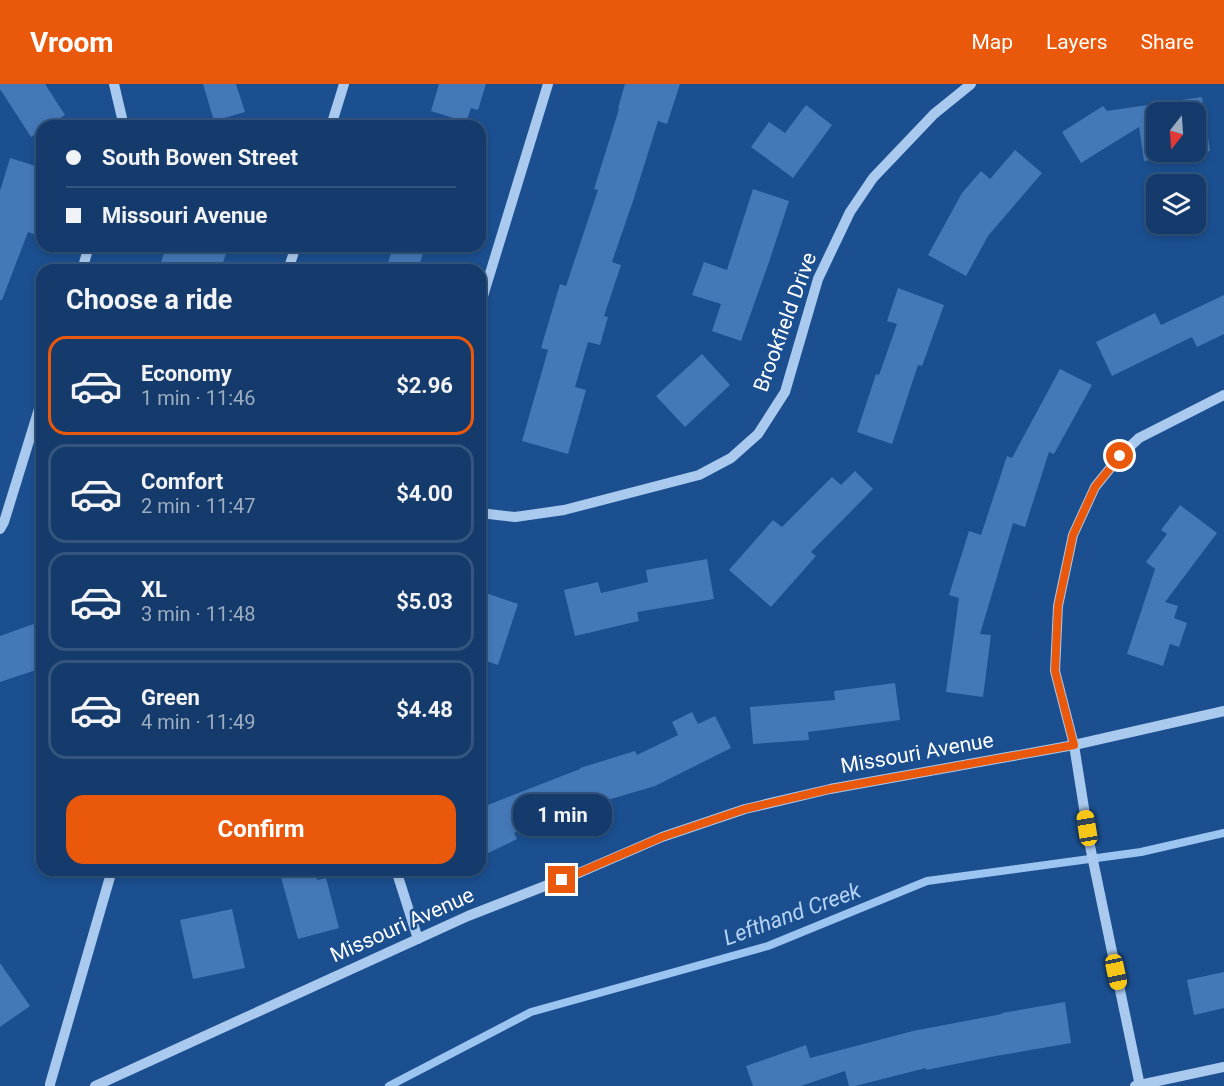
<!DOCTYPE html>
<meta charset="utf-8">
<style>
:root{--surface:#143b6b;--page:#214673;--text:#f1f3f6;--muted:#9dadc1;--line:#33557e;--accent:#ea580c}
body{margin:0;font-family:Roboto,sans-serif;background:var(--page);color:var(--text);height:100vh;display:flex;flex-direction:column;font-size:22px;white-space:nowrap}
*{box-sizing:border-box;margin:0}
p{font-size:20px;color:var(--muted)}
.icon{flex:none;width:33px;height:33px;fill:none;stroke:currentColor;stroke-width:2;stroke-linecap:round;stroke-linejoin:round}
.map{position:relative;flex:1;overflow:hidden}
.panel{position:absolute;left:36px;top:180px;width:450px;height:612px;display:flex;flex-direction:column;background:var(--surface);border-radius:18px;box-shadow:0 3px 9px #0003,0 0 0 2px var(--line)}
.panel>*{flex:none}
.banner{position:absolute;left:36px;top:36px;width:450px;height:132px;border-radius:18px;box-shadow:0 3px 9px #0003,0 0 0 2px var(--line);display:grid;align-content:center;height:132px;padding:0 30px;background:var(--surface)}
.needle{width:39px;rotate:197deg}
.tools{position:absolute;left:1146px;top:18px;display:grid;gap:12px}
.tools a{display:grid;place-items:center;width:60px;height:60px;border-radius:12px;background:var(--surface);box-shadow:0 3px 9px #0003,0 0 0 2px var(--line);font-size:30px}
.end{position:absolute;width:27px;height:27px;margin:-14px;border:8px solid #ea580c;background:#fff;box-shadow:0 0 0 3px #fff}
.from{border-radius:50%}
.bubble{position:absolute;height:42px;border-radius:18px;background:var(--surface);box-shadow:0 3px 9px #0003,0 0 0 2px var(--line);font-size:20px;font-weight:700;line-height:42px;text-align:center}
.car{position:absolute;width:18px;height:36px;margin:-18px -9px;border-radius:8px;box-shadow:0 0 4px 2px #0007;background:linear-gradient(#f5c518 24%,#345 0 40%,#f5c518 0 76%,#345 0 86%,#f5c518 0)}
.banner b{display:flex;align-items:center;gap:21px;height:57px;font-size:22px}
.banner b+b{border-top:2px solid var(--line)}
.banner i{width:15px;height:15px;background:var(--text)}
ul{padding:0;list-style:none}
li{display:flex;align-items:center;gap:18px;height:99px;margin:0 12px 9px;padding:0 18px;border:3px solid var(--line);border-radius:18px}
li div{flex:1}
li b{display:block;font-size:22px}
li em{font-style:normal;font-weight:700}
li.active{border-color:var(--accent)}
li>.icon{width:54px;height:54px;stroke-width:1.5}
h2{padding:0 30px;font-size:27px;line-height:72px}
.action{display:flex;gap:12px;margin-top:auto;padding:12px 30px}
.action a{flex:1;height:69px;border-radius:18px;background:var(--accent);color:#fff;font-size:24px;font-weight:700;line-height:69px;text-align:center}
header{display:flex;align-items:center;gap:36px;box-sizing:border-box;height:84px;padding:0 30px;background:var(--accent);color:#fff}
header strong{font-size:28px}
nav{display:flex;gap:33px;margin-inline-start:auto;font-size:21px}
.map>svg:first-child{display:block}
</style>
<header>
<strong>Vroom</strong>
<nav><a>Map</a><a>Layers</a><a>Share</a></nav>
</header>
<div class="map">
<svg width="1224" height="1002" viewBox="0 0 1224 1002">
<rect width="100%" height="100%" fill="#1b4f8f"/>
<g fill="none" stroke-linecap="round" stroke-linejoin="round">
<polyline stroke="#9cc4f0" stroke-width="8" points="389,1002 531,928 768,862 927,797 1141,768 1224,749"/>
</g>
<g fill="#4478b7" fill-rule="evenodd">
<polygon points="0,0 45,0 65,31 48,42 42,42 42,46 31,53 0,5"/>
<polygon points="203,0 236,0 245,28 214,37"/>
<polygon points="439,0 486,0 478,26 471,24 466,38 431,27"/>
<polygon points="625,0 680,0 667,40 658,37 633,117 612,178 621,181 604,232 608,233 600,261 588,258 575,303 586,306 568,370 522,357 548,266 541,264 560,200 566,202 598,106 594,105 619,25 618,24"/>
<path d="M1202 13 1210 67 1144 77 1139 43 1081 79 1062 48 1103 22 1107 27ZM1156 28H1196V68H1156Z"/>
<polygon points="806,21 832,41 793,94 751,63 769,38 785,49"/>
<polygon points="1015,66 1042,89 988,152 966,192 928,171 962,109 981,87 990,95"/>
<polygon points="10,74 42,84 42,133 37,151 28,148 2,216 0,216 0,107"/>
<polygon points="753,105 789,117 769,178 741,257 712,247 721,220 692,211 704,178 727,186"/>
<polygon points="166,162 228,162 221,186 159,186"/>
<polygon points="393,162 425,162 418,186 386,186"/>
<polygon points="898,204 944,221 922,282 918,281 892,360 857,348 876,290 879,291 897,240 887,237"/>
<polygon points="1224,211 1224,250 1197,263 1192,253 1112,292 1096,258 1155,229 1161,241"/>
<polygon points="702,270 730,301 685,343 656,312"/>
<polygon points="1060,285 1092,301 1054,370 1049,368 1025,443 1013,439 980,550 991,551 983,613 946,608 959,514 949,511 969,447 981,451 1007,372 1012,374"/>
<polygon points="855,387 873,405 811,468 816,472 771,523 729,486 773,436 782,443 832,393 841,401"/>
<polygon points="1180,421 1217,449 1165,518 1178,522 1174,534 1187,539 1179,563 1170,560 1163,582 1127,570 1155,485 1146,478 1167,450 1161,446"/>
<polygon points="707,475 714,515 637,528 639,537 575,552 564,506 598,498 601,509 648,498 646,486"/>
<polygon points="480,507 518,520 498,581 480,575"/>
<polygon points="42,537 42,584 0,598 0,552"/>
<polygon points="895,599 900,636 808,648 809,656 753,660 750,623 835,616 834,607"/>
<polygon points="692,628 698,640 715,632 731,664 655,702 577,725 514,749 517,755 480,773 480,724 580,685 580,684 635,667 637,671 678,651 672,638"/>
<polygon points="279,786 315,786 317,796 326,794 339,844 298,855"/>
<polygon points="232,825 245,884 193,895 180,836"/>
<polygon points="0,879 30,922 0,943"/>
<polygon points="1224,888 1224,924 1194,931 1187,896"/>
<polygon points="1065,918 1071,959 990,973 926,986 926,984 855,1002 849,1002 845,987 801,1002 753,1002 746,982 806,961 810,974 913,947 1002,930 1002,929"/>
</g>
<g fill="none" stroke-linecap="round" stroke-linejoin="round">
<g stroke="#a9c9ee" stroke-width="10">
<polyline points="114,0 122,34 122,42"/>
<polyline points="331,42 344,0"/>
<polyline points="82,186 89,162"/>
<polyline points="288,186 296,162"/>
<polyline points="480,222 548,0"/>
<polyline points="480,429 515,433 564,426 699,391 731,374 758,350 785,308 818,195 850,128 873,94 934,30 971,0"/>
<polyline points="0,445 4,438 42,315"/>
<polyline points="396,786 418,855"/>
<polyline points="50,1002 50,1000 112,786"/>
<polyline points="95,1002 468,832 581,788 662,753 745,725 830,705 1074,661 1224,627"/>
<polyline points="1135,1002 1224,983"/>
<polyline points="1140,1002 1090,762 1074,661 1055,587 1058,522 1073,451 1095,403 1120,372 1139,354 1224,311"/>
</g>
</g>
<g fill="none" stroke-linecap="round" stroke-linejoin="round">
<polyline stroke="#ea580c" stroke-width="8" points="562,796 662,753 745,725 830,705 1074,661 1055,587 1058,522 1073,451 1095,403 1120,372"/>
</g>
<g text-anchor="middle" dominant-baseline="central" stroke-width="5" stroke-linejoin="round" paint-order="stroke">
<g font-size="21" fill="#fff" stroke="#1b4f8f">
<text transform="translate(785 238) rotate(-70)">Brookfield Drive</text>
<text transform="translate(917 669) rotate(-10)">Missouri Avenue</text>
<text transform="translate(402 841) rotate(-24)">Missouri Avenue</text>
</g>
<g font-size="22" font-style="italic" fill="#b5d3f5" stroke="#1b4f8f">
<text transform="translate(792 830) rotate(-20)">Lefthand Creek</text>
</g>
</g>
</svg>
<div class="tools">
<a><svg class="needle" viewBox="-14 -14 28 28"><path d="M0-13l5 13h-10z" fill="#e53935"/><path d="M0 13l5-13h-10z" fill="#9dadc1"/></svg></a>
<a><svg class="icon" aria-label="layers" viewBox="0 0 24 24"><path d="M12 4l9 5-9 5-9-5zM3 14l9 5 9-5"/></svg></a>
</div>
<i class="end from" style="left:1120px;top:372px"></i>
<i class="end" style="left:562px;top:796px"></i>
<div class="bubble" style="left:513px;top:710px;width:99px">1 min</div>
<i class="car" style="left:1087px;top:744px;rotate:351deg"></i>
<i class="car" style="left:1116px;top:888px;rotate:168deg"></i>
<div class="banner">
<b><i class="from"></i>South Bowen Street</b>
<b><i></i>Missouri Avenue</b>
</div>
<section class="panel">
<h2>Choose a ride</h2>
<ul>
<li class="active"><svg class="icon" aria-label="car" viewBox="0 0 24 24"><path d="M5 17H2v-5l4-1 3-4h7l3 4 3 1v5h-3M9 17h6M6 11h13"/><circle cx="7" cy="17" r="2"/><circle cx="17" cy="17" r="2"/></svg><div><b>Economy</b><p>1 min · 11:46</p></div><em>$2.96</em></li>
<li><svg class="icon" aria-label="car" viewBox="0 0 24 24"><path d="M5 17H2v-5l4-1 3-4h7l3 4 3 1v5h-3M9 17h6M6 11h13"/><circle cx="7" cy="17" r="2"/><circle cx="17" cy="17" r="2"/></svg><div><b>Comfort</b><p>2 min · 11:47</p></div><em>$4.00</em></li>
<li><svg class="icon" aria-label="car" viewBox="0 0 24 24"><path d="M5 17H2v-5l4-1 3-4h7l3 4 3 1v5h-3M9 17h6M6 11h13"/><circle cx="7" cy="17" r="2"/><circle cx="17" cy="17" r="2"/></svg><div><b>XL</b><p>3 min · 11:48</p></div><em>$5.03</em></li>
<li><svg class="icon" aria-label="car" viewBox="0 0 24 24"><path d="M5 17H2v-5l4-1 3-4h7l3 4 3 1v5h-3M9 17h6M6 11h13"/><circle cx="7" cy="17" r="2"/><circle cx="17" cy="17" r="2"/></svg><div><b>Green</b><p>4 min · 11:49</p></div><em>$4.48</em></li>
</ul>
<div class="action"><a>Confirm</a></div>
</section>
</div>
